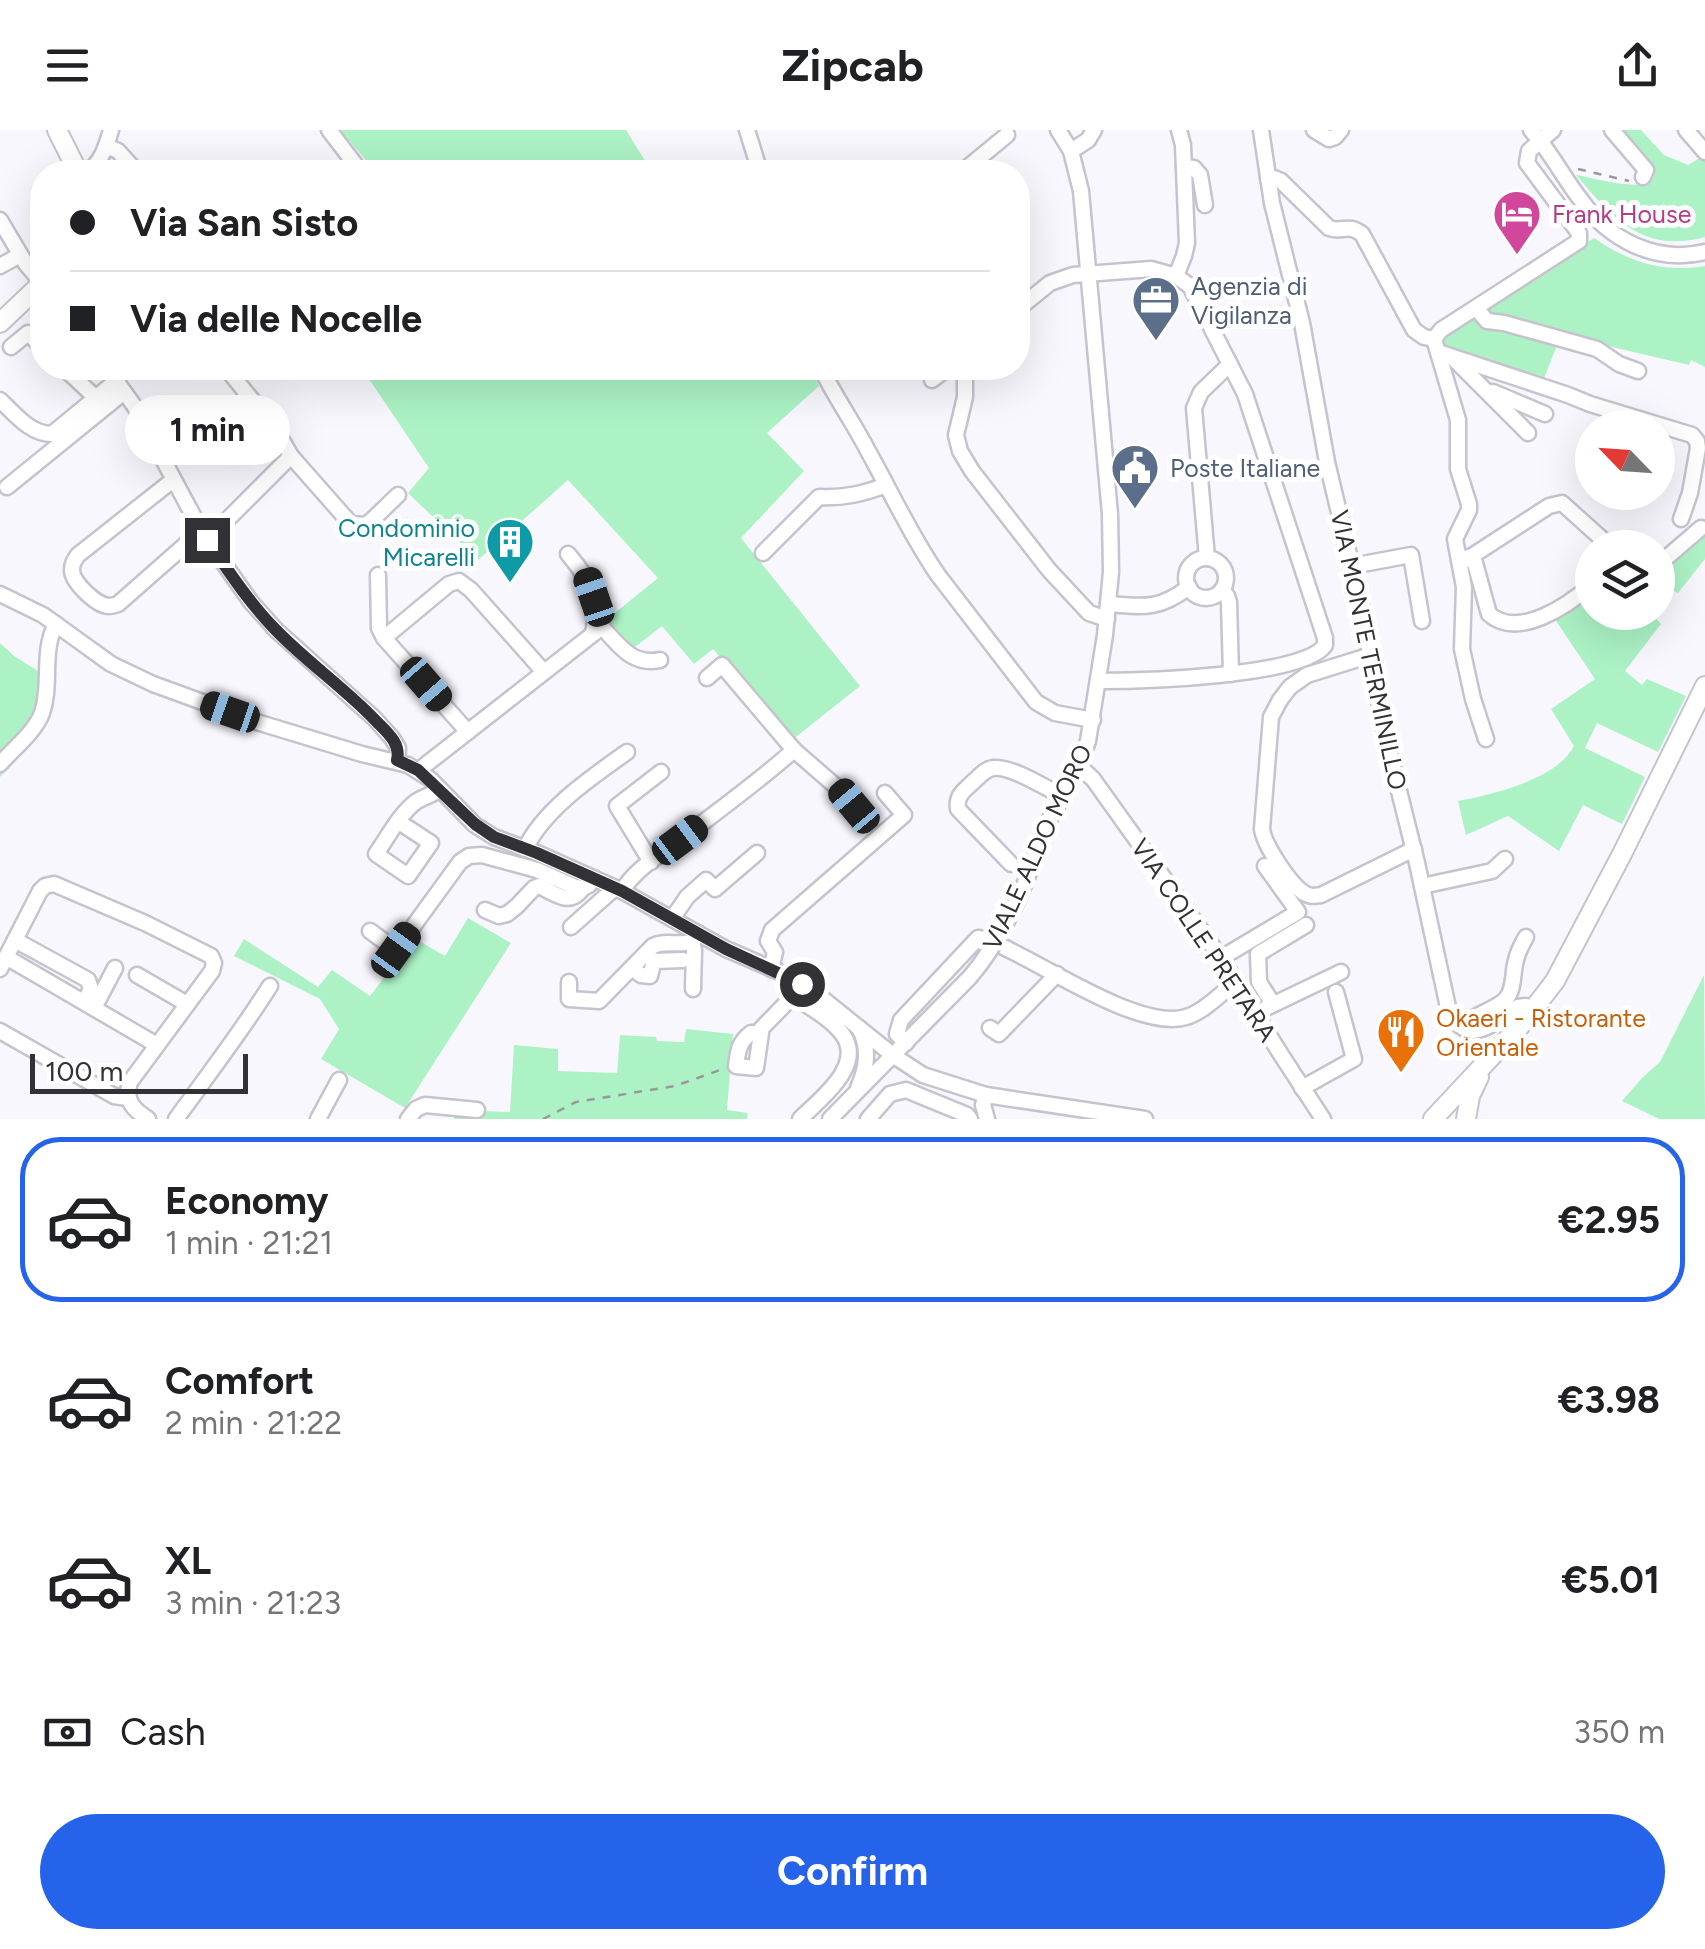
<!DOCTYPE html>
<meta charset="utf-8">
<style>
:root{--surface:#fff;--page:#f6f6f6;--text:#202124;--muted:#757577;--line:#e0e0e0;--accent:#2563eb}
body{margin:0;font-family:Figtree,sans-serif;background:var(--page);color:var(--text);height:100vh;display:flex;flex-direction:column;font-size:38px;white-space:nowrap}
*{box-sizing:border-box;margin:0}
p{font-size:32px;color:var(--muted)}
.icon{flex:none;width:55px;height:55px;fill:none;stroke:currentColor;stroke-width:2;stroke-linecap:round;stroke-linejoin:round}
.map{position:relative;height:989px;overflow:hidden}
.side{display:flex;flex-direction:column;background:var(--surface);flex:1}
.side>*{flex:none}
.guide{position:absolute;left:30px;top:30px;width:1000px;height:220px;border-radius:40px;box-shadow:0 10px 40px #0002;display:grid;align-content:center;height:220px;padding:0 40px;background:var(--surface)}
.needle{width:65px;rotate:295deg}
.buttons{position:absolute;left:1575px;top:280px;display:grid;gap:20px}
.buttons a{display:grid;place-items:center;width:100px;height:100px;border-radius:50%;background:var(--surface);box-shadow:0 10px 40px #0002;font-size:50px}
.scale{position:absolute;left:30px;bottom:25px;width:218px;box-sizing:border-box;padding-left:10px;border:5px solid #323135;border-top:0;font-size:28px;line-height:35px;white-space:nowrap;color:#323135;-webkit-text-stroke:8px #fff;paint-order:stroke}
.end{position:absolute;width:45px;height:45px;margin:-22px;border:12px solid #323135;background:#fff;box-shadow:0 0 0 5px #fff}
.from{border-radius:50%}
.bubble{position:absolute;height:70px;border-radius:35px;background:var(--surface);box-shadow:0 10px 40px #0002;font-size:32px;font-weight:700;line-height:70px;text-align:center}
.car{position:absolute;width:30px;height:60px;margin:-30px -15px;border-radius:12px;box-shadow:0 0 8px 2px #0007;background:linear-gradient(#222 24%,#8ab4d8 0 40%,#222 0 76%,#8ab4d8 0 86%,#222 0)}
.guide b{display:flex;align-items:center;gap:35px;height:95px;font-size:38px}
.guide b+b{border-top:2px solid var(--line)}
.guide i{width:25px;height:25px;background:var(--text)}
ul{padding:18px 0 0;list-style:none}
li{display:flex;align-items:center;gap:30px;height:165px;margin:0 20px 15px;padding:0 20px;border:5px solid transparent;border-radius:40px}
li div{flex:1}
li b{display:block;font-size:38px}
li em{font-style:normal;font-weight:700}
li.active{border-color:var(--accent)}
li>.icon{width:90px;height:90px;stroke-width:1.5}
.pay{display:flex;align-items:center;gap:25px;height:110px;padding:0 40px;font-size:38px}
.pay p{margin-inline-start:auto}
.button{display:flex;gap:20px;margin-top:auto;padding:20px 40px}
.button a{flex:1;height:115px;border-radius:60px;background:var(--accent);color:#fff;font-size:40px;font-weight:700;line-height:115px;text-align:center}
header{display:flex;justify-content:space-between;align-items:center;height:130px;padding:0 40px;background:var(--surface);font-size:45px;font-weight:700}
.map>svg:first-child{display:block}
</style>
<header><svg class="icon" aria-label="menu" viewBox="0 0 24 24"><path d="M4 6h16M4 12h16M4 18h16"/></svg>Zipcab<svg class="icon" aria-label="share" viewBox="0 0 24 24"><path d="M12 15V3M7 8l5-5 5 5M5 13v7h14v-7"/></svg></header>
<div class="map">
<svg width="1705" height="989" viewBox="0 0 1705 989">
<rect width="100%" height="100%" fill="#f9f7fe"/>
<g fill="#acf2c5">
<polygon points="340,0 626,0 652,42 376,42"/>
<path d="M1621 0H1641L1664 25 1688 35 1701 27 1705 30V107C1643 124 1612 88 1576 45 1588 46 1664 70 1653 38 1649 27 1629 9 1621 0Z"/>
<path d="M1594 108C1629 132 1662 143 1705 136V237L1691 230 1689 235 1561 205 1543 251 1448 218 1443 214 1445 207 1450 201Z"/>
<polygon points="356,238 810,238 819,256 767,303 804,341 741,408 860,556 792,610 713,519 694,534 662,496 631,520 605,491 658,448 568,350 478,430 408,363 429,338 371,252"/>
<path d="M1705 404V429L1678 463 1673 461 1655 487 1661 494 1625 541 1642 555 1647 549 1686 566 1658 622 1597 593 1585 618 1645 647 1622 694 1583 675 1559 721 1508 686 1466 705 1458 671C1493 664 1556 650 1574 616L1551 579 1595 549 1554 488 1592 462V482H1658V445Z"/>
<polygon points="0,513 14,526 54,551 51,580 44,597 0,647"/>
<polygon points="468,788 511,813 405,978 321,929 339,899 320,869 234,826 244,809 318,857 332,840 370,866 414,808 445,826"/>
<polygon points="1704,845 1705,989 1659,989 1622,971 1642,948 1660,932"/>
<polygon points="686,899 733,904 727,980 748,983 747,989 454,989 455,984 481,986 482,981 510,982 514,915 558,919 558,941 617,943 620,905 656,907 657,911 684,912"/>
</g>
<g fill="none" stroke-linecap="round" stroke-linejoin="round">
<g stroke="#c6c3ce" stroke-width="19">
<g id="minor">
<polyline points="329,0 361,42"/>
<polyline points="747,0 760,42"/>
<path d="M1261 0 1272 73 1302 193 1327 332 1360 471 1387 613 1417 733 1449 882C1470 919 1493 892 1518 877L1526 876 1533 881"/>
<polyline points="1314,0 1329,9 1335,7 1341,0"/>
<path d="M1553 0 1540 11C1555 30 1566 51 1581 70 1609 110 1656 134 1705 122"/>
<polyline points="1612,0 1646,40 1643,47"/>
<polyline points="1686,0 1705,22"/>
<polyline points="106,16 118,21 137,42"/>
<polyline points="1071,21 1088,10 1094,0"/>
<polyline points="1184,37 1194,38 1200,45 1205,75"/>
<path d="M88 42C102 31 106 17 111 0"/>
<polyline points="962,42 1007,5"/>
<path d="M1268 49 1274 48 1281 51 1329 98C1342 103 1348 93 1362 104L1414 200 1424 207 1434 209"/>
<polyline points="0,90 26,134 42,153"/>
<polyline points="0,136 20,125"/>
<polyline points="1176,146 1184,126 1187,113 1183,15 1179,0"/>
<polyline points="1476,178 1487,191 1504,193 1597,219 1619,234 1638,241"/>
<path d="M1018 179 1050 153 1073 145 1151 139 1176 146 1190 156 1245 264 1325 508V515C1305 547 1138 551 1098 551"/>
<polyline points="11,217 28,203 42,217"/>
<polyline points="1438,222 1568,265 1590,274 1692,305 1697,311 1698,318 1690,363 1681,389"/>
<polyline points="1454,229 1528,303"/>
<polyline points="64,238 96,268"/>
<polyline points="107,238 135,277 203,404 251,472 276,500 374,588 392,608 398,618 397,630"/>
<polyline points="226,238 275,298 291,326 351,394 364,395 370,392 398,365"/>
<path d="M821 238C835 267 853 292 868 321 891 362 911 406 938 445L1036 572 1055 583 1093 590"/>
<polyline points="965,238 965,267 956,305 960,321 972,341 1049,440 1089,483 1107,489"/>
<polyline points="932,250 948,238"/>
<polyline points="1493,262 1545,284"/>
<path d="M0 270C15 284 30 304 52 304L116 251"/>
<path d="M173 350 78 425C74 431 72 433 72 441 73 453 97 476 109 476 112 476 115 475 118 474L201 401"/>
<polyline points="7,357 124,262"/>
<polyline points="207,410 291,326"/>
<path d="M763 423 819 367C844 368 863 364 886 355"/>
<path d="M568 424C590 450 601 469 593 503"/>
<polyline points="1207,428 1194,278 1201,262 1230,234"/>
<path d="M1468 428 1475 433 1489 484C1518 510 1569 475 1592 454"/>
<circle cx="1206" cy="448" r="20"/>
<polyline points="1459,430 1472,426 1549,376 1562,373 1612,418"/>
<polyline points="1658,435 1701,398"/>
<polyline points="1352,436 1411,425 1422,491"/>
<polyline points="378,445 379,498 384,508 468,602"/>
<polyline points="1222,460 1227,466 1229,472 1231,544"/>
<polyline points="0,464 43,485 111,534 153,554 260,593 362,624 408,635 430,649 475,695 494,707 537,723 622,761 726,819 786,845 813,861 894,926 923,945 986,965 1145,989"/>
<path d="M1108 474C1144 477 1159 480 1189 457"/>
<polyline points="384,508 449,454 459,451 471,460 544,542"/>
<path d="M1371 525 1307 545 1290 557 1280 570 1271 587 1262 699C1264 715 1290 754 1304 763 1311 767 1313 766 1321 765L1414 719"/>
<polyline points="1486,609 1473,569 1462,519 1464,457 1455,409 1469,380 1469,374 1458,339 1458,290 1434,209 1441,200 1579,111 1579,103 1527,33 1529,21 1540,11 1531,0"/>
<polyline points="794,620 840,660 854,676"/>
<path d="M0 634C13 619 35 602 42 583 52 554 41 522 56 494"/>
<polyline points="1079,636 1093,649 1221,828 1280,923 1323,989"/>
<path d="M419 640 602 497C619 515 632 536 660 530"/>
<path d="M399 692 431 713 408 746 376 724C388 707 400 683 417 671 424 667 433 664 440 660"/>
<path d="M525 719C544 679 592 647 627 622"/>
<polyline points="1036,723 1046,696 1079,636 1088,611 1105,505 1111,442 1110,384 1081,61 1071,21 1058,0"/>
<polyline points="651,732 617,676 661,642"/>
<path d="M1011 734 958 679C956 665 964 661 973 652 979 647 985 639 993 638 1012 636 1044 657 1062 666"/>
<polyline points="1422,756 1492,741 1505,729"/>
<path d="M622 761C635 739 661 724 681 709 719 680 758 652 794 620L722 535 707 548"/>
<path d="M485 780 499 786 507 784 517 776 534 758 539 756C557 764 569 777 583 758"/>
<polyline points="672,789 687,767 706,750 715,759 757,723"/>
<polyline points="571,797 615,758"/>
<polyline points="370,801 396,820 460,732 469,726 482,725 537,740 575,757 583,758 589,755 593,748"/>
<polyline points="15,810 88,850 91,859 84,872"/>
<polyline points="692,812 694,820 693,859"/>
<polyline points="6,827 157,915"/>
<polyline points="1221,828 1298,782 1265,736"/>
<polyline points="632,838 641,845 650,846 654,831 683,830"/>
<path d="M0 839 40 761 45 756 54 754 145 793 211 826 214 833 212 841 130 952C124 971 134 980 148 989"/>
<polyline points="771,839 775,822 768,811 772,800 904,685 885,663"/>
<polyline points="137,845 187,874"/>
<path d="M569 852V869L599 871 653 816C668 808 689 821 699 804"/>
<polyline points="1273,874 1259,852 1258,824 1306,795"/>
<polyline points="94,878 115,838"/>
<polyline points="1266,878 1341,842"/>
<polyline points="990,898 999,904 1057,844"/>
<path d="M1464 898C1473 883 1492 882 1505 870 1515 860 1512 843 1516 830 1518 821 1522 814 1526 807"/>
<polyline points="0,901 114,966 128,968"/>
<path d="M761 903H751C739 912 738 920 736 936L756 938 761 903V899L793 866"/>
<path d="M906 913 897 904 901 890 978 808C993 810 1007 819 1021 826 1059 845 1145 900 1186 887 1204 882 1221 863 1236 852"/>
<path d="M858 958C867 938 870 917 859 898"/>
<polyline points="1302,958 1354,929 1336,862"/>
<polyline points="986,965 983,975 987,989"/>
<path d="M176 989C208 945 241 902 270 856"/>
<polyline points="318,989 339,950"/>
<polyline points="408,989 416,979 425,975 477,980"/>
<path d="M800 989C819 970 865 936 843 905 832 889 809 877 793 866L802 854"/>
<polyline points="830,989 970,847"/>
<polyline points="868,989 890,964 906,960 967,985 970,989"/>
</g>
</g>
<g stroke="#c6c3ce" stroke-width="22">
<g id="major">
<polyline points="57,0 78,42"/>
<polyline points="0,193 42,153"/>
<polyline points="1433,989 1521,895 1555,851 1622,724 1705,556"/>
<polyline points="1466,989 1470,966 1479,947"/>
</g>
</g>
<g stroke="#9a989e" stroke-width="2.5" stroke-dasharray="8 8" stroke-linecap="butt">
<polyline points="1578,39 1629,51"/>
<polyline points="543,989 576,972 675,956 723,939"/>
</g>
<use href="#minor" stroke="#fff" stroke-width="14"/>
<use href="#major" stroke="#fff" stroke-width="18"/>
<g stroke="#c6c3ce" stroke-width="19" stroke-linecap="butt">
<path id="minor-bridge" d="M970 847C997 816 1024 762 1036 723"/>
</g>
<use href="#minor-bridge" stroke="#fff" stroke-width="14"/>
</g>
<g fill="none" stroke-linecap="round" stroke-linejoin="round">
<path stroke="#323135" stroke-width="12" d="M207 410C228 440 248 471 273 497 305 531 345 558 377 592 388 603 401 614 397 630L418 640 475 694 494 707 537 723 622 761 726 819 802 854"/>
</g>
<defs>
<g id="hotel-pin" transform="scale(2.5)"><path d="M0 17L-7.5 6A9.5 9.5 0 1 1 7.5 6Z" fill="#d1479c" stroke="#fff"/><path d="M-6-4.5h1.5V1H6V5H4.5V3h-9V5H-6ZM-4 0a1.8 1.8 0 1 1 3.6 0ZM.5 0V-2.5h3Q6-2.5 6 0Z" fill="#fff"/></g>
<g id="office-pin" transform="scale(2.5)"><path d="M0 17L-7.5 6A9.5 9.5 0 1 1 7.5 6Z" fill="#5c6f8a" stroke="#fff"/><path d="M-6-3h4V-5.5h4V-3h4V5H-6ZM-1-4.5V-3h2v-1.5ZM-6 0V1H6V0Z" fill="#fff"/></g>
<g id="civic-pin" transform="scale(2.5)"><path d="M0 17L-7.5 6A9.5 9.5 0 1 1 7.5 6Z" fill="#5c6f8a" stroke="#fff"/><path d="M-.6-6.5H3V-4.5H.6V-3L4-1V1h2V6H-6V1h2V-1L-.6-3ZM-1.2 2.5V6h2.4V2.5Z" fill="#fff"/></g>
<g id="building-pin" transform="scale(2.5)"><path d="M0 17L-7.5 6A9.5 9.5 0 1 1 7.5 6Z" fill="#0f9aa8" stroke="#fff"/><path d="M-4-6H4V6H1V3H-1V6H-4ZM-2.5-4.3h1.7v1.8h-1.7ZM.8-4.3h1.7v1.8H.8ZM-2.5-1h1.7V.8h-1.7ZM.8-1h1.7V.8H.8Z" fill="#fff"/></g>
<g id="restaurant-pin" transform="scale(2.5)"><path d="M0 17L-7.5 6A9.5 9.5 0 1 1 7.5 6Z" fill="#e8710a" stroke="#fff"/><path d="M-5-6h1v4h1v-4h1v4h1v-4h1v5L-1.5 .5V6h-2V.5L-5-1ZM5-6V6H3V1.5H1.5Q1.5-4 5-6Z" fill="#fff"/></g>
</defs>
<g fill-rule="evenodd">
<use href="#hotel-pin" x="1517" y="84"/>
<use href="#office-pin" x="1156" y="170"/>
<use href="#civic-pin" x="1135" y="338"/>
<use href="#building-pin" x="510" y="412"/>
<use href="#restaurant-pin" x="1401" y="902"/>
</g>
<g text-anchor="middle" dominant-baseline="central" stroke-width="10" stroke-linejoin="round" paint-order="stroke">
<g font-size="25" fill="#b23c85" stroke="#fff" text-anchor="start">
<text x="1552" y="84">Frank House</text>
</g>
<g font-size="25" fill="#4e5e75" stroke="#fff" text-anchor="start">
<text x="1191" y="156">Agenzia di<tspan x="1191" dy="29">Vigilanza</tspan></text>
<text x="1170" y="338">Poste Italiane</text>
</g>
<g font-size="25" fill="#0d838f" stroke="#fff" text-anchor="end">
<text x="475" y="398">Condominio<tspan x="475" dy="29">Micarelli</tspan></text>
</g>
<g font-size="25" fill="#323135" stroke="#fff">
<text transform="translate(1369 520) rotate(78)">VIA MONTE TERMINILLO</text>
<text transform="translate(1037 717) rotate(-65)">VIALE ALDO MORO</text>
<text transform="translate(1204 810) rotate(56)">VIA COLLE PRETARA</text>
</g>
<g font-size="25" fill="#c56008" stroke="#fff" text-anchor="start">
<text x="1436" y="888">Okaeri - Ristorante<tspan x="1436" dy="29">Orientale</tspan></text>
</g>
</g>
</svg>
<div class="buttons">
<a><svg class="needle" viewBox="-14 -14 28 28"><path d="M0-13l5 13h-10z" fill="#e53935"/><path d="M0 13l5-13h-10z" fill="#757577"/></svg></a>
<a><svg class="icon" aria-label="layers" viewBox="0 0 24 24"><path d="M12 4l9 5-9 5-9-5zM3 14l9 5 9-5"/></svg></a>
</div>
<div class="scale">100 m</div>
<i class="end from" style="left:802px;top:854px"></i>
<i class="end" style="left:207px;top:410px"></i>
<div class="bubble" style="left:125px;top:265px;width:165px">1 min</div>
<i class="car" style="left:594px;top:467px;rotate:341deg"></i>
<i class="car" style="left:426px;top:554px;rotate:139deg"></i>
<i class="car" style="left:230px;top:582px;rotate:289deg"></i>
<i class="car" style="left:854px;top:676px;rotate:320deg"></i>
<i class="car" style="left:680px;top:710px;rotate:53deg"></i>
<i class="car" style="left:396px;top:820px;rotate:36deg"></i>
<div class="guide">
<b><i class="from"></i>Via San Sisto</b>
<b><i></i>Via delle Nocelle</b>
</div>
</div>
<section class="side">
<ul>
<li class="active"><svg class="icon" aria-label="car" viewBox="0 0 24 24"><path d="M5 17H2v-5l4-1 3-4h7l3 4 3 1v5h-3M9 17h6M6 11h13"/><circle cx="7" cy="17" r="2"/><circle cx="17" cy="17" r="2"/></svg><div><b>Economy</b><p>1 min · 21:21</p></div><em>€2.95</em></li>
<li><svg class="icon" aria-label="car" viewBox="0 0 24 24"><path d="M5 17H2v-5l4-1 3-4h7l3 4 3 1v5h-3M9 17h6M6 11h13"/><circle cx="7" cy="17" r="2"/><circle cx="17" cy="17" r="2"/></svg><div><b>Comfort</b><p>2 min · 21:22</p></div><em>€3.98</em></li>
<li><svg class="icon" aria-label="car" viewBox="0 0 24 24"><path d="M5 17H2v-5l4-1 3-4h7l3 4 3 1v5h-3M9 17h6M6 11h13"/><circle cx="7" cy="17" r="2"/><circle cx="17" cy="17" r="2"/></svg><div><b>XL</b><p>3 min · 21:23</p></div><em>€5.01</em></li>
</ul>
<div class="pay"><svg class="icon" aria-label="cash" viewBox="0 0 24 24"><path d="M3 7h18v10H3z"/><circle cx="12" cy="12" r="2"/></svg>Cash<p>350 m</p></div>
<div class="button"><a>Confirm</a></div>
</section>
